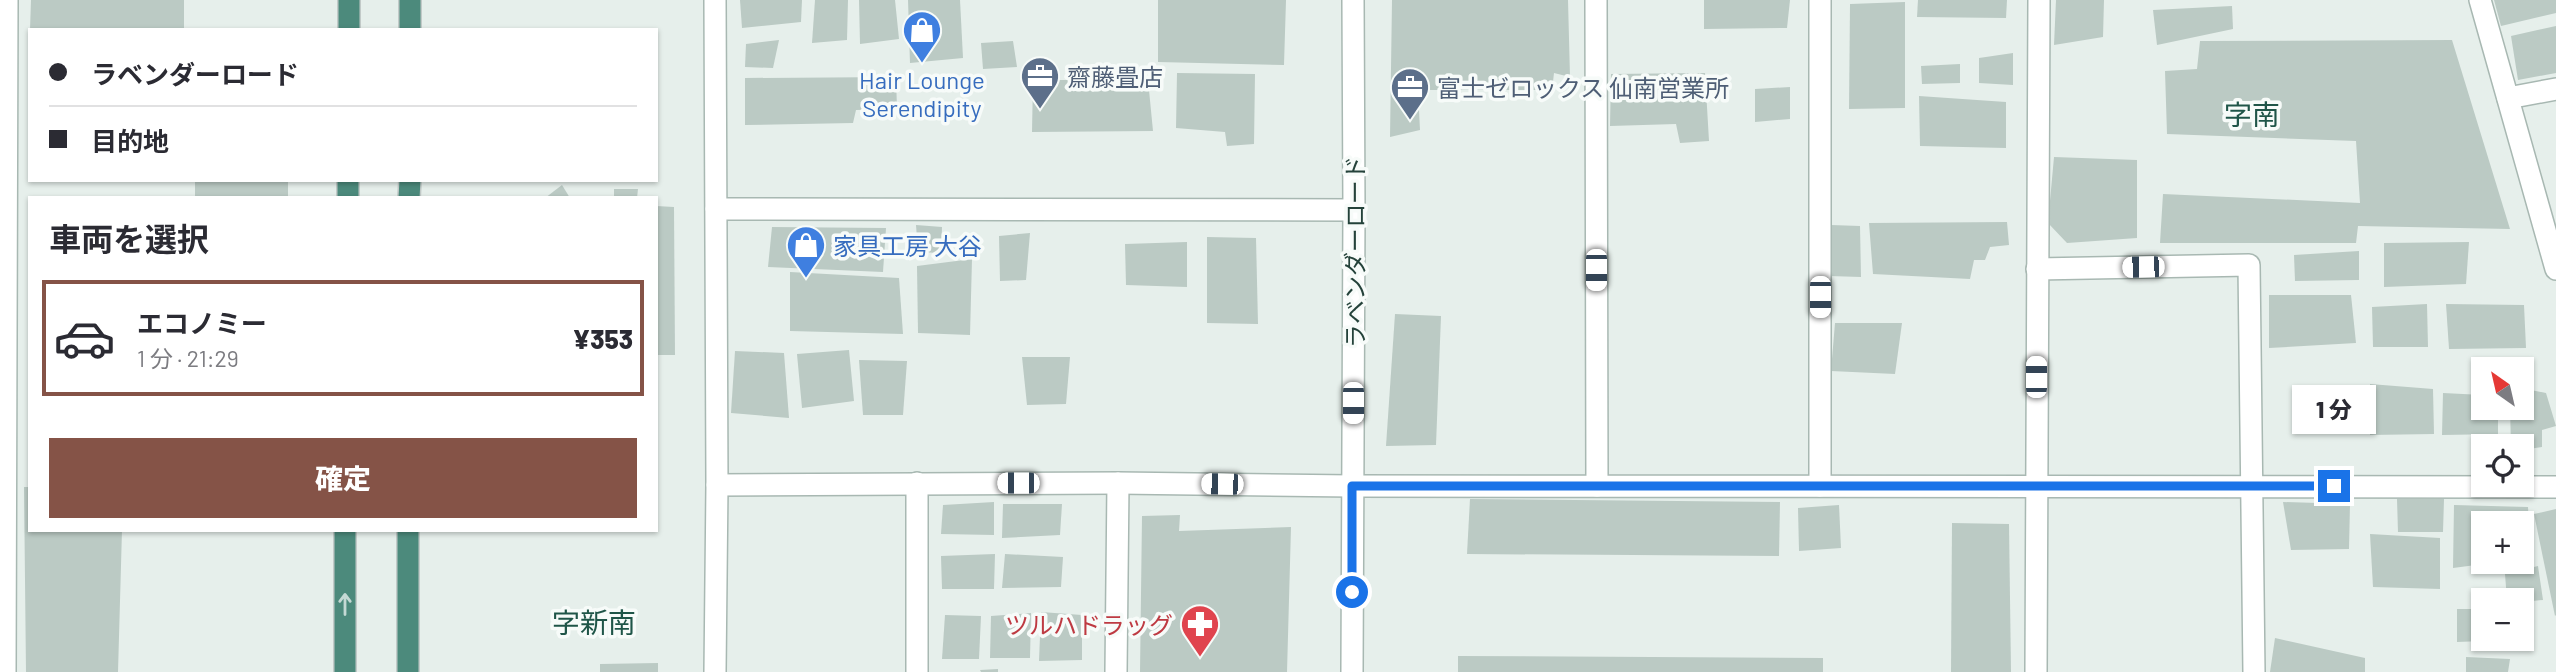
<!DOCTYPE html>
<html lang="ja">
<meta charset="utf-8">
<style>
:root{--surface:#fff;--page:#f2f2f3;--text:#2b2b33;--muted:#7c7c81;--line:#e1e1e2;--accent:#855347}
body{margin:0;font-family:Barlow,"Noto Sans JP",sans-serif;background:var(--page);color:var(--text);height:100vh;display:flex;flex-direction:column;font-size:26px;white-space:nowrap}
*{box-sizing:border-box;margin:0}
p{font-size:23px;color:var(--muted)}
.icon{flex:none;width:38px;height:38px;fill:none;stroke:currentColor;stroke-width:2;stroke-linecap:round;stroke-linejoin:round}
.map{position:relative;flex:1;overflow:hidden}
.details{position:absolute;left:28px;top:196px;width:630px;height:336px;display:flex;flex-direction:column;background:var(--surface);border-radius:0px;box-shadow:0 2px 5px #0004}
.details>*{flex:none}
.top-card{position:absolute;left:28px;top:28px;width:630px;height:154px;border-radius:0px;box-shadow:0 2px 5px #0004;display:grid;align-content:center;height:154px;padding:0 21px;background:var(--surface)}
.needle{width:46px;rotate:326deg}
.tools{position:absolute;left:2471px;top:357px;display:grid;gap:14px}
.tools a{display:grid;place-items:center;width:63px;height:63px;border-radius:0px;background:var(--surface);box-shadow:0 2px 5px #0004;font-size:35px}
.end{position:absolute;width:32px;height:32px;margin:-16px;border:9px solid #1a73e8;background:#fff;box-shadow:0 0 0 4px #fff}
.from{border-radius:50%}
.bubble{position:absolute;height:49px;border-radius:0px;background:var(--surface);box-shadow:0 2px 5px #0004;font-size:23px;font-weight:800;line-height:49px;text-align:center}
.car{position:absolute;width:21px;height:42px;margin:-21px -10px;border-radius:9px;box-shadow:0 0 5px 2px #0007;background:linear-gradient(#fff 24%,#345 0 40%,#fff 0 76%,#345 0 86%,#fff 0)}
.top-card b{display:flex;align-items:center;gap:24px;height:66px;font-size:26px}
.top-card b+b{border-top:2px solid var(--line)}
.top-card i{width:18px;height:18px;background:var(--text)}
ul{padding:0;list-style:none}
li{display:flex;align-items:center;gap:21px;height:116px;margin:0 14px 10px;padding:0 7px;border:4px solid transparent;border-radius:0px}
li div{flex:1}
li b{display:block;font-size:26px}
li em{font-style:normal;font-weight:800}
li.selected{border-color:var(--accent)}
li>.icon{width:63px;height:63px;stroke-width:1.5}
h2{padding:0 21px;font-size:32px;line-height:84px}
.primary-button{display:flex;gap:14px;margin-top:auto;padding:14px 21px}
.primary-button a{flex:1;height:80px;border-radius:0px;background:var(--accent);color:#fff;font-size:28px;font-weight:800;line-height:80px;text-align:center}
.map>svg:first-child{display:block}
</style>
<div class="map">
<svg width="2556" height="672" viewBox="0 0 2556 672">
<rect width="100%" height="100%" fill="#e6efeb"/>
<g fill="#bbcac4">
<polygon points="31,0 184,0 184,30 30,30"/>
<polygon points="740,0 802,0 801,22 742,28"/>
<polygon points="815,0 848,0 847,40 812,43"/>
<polygon points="859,0 895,0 899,39 860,44"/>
<polygon points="908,0 960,0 963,58 910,63"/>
<polygon points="1158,0 1286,0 1284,65 1158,62"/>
<polygon points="1392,0 1568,0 1570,77 1554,73 1552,90 1418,90 1420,130 1390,137"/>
<polygon points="1704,0 1790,0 1787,28 1704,29"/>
<polygon points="1918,0 2007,0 2006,18 1917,17"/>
<polygon points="2056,0 2104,0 2103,37 2054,45"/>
<polygon points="2494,0 2556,0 2556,13 2501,26"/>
<polygon points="1905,2 1905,108 1849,109 1850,4"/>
<polygon points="2232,6 2233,29 2157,45 2153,10"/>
<polygon points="2556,26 2556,73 2518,80 2511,36"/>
<polygon points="779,40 773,68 745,67 746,44"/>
<polygon points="2452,40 2510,229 2358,226 2356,243 2160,243 2163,194 2360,203 2356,141 2167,134 2165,71 2197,69 2200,41"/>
<polygon points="1013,41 1017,67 983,69 981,43"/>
<polygon points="2013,53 2013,85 1979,83 1979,58"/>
<polygon points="1960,64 1960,83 1922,84 1921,66"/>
<polygon points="1177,73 1255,74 1254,144 1227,146 1225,132 1176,128"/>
<polygon points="1705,73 1709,141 1680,143 1676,124 1610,126 1611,74"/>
<polygon points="896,77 897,109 856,110 853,123 745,125 745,78"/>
<polygon points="1033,80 1148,80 1153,131 1032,132"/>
<polygon points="1790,87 1790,119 1755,122 1755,89"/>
<polygon points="1919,96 2006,102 2006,148 1920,146"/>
<polygon points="2054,157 2137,160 2137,238 2067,243 2048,223"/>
<rect x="195" y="180" width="93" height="18"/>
<polygon points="562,185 570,198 545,198"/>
<polygon points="614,189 638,189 637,198 614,198"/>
<polygon points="656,206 674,207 675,355 656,355"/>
<polygon points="2007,222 2009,245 1990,247 1985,260 1974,260 1970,279 1873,274 1869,223"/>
<polygon points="916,225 942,227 941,253 918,252"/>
<polygon points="1831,225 1860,226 1861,277 1829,276"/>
<polygon points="772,227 886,228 883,272 768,267"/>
<polygon points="1030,233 1026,280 1000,281 999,236"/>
<polygon points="1207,237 1256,238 1258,324 1207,323"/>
<polygon points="1187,242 1187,287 1126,285 1125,244"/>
<polygon points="2469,242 2466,284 2384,287 2384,243"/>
<polygon points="2359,251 2359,280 2295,281 2294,255"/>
<polygon points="972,259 970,335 918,333 917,266"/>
<polygon points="790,272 899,278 903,334 790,331"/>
<polygon points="2269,295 2351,295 2356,343 2269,348"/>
<polygon points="2427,304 2428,347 2373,347 2372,307"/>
<polygon points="2446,304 2524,305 2526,348 2449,349"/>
<polygon points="1395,314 1441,316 1436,445 1386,446"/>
<polygon points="1835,323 1902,323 1895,374 1831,371"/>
<polygon points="849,350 854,401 802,408 797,354"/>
<polygon points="735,351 784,353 789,418 731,413"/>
<polygon points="1022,357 1070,357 1066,404 1027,405"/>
<polygon points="859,360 907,361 903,415 863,415"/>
<polygon points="2370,384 2433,389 2434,434 2370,435"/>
<polygon points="2526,389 2546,393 2556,426 2542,430 2542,447 2522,450 2522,446 2511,446 2510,408 2522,408 2522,393"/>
<polygon points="2443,393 2483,395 2483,408 2498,408 2498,434 2442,435"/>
<polygon points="24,487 30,487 30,530 122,530 118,672 26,672"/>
<polygon points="1470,499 1780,502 1779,556 1467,554"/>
<polygon points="2397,499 2444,499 2443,532 2398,532"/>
<polygon points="994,502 994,535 941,534 943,505"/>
<polygon points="2283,502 2350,504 2349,549 2291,550"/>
<polygon points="1003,504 1062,504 1060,535 1002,538"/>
<polygon points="1839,505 1841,548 1799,551 1798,508"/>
<polygon points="2454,505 2528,507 2531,558 2522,560 2522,523 2483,523 2483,562 2491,563 2453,568"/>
<polygon points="2556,509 2556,615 2555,616 2534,514"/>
<polygon points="1180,515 1179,531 1291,527 1287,672 1140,672 1142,516"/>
<polygon points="1952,523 2009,524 2011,672 1951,672"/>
<polygon points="2370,534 2440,538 2440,589 2373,587"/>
<polygon points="995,554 994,589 942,589 941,556"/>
<polygon points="1005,554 1063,557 1061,587 1002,588"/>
<polygon points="2538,566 2543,600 2522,602 2522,600 2507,600 2505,574"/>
<polygon points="2457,609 2483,609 2483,641 2457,642"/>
<polygon points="1041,612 1082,615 1082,660 1039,661"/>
<polygon points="1031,613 1030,658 990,658 991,616"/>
<polygon points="945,615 981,616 979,659 942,659"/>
<polygon points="2275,638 2365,658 2365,672 2270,672"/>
<polygon points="1458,656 1823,658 1823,672 1458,672"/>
<polygon points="2466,657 2510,659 2508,672 2466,672"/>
<polygon points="658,663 658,672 600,672 600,664"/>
<polygon points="998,669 998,672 981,672 980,670"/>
</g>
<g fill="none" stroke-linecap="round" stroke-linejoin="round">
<g stroke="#a8b8b2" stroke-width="24">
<g id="minor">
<polyline points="1596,0 1597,486"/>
<polyline points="2480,0 2556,269"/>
<polyline points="2508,98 2556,89"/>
<polyline points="716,209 1354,210"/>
<polyline points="2037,269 2249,265 2254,672"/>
<polyline points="717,485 1118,483 1352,486 2556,487"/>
<polyline points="1820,486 1820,0"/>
<polyline points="5,672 7,0"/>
<polyline points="715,672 717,485 715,0"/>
<polyline points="917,672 917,483"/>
<polyline points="1116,672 1118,483"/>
<polyline points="2036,672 2039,0"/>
</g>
</g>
<g stroke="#a8b8b2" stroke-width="24">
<polyline id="tertiary" points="1352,672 1354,210 1353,0"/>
</g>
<g stroke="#c2cac8" stroke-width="24">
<g id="trunk">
<polyline points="349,30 349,0"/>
<polyline points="410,30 410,0"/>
<polyline points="348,198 348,180"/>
<polyline points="409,198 410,180"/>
<polyline points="408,530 408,672"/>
<polyline points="345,672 345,530"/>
</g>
</g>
<use href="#minor" stroke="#fff" stroke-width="21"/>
<use href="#tertiary" stroke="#fff" stroke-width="21"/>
<use href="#trunk" stroke="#4c8a7c" stroke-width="21"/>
</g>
<defs><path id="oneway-shaft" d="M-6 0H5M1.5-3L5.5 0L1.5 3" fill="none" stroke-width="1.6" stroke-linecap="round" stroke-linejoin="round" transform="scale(1.75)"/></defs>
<use stroke="#c4d9d4" href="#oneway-shaft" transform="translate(345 604) rotate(-90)"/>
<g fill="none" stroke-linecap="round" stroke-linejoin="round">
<polyline stroke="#1a73e8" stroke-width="9" points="1352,592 1352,486 2334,486"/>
</g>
<defs>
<g id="shop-pin" transform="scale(2.0125)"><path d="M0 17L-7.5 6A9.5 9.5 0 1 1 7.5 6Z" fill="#3f7fe0" stroke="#f7fbf9"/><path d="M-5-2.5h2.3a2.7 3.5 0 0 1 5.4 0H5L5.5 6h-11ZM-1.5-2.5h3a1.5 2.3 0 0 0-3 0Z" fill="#fff"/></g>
<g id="office-pin" transform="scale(2.0125)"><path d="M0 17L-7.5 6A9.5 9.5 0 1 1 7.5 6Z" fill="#5c6f8a" stroke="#f7fbf9"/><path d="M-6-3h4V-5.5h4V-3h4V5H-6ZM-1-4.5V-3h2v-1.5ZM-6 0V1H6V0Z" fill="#fff"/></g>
<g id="pharmacy-pin" transform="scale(2.0125)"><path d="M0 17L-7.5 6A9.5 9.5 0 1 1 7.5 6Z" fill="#e0444e" stroke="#f7fbf9"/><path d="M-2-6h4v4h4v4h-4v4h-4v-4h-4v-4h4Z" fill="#fff"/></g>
</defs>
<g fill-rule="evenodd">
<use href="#shop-pin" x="922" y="30"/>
<use href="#office-pin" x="1040" y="76"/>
<use href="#office-pin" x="1410" y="87"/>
<use href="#shop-pin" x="806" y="245"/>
<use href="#pharmacy-pin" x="1200" y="624"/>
</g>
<g text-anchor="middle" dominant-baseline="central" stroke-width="7" stroke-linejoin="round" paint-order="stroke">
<g font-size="24" fill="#4e5e75" stroke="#f7fbf9" text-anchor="start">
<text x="1067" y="76">齋藤畳店</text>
<text x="1437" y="87">富士ゼロックス 仙南営業所</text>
</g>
<g font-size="24" fill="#366cbe" stroke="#f7fbf9">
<text x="922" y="79">Hair Lounge<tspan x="922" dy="28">Serendipity</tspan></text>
<text x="833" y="245" text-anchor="start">家具工房 大谷</text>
</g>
<g font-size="24" fill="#24423a" stroke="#f7fbf9">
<text transform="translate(1354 252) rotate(-90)">ラベンダーロード</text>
</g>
<g font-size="24" fill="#be3a42" stroke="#f7fbf9" text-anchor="end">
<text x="1173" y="624">ツルハドラッグ</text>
</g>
<g font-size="28" fill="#1f5548" stroke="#f7fbf9">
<text x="2252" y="114">字南</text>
<text x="594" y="622">字新南</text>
</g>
</g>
</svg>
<div class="tools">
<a><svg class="needle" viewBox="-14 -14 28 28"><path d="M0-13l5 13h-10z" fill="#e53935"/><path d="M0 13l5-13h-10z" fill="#7c7c81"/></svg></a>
<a><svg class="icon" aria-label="locate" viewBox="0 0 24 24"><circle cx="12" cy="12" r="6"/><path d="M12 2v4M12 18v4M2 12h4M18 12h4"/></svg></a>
<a>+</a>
<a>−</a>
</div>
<i class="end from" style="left:1352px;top:592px"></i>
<i class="end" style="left:2334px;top:486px"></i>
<div class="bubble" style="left:2292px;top:385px;width:84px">1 分</div>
<i class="car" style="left:2143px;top:267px;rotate:269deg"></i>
<i class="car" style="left:1596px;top:270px;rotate:180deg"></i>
<i class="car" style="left:1820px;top:297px;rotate:180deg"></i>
<i class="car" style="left:2036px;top:377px;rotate:0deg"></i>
<i class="car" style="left:1353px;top:403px;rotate:180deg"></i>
<i class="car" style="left:1018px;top:483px;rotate:270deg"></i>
<i class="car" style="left:1222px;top:484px;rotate:271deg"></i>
<div class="top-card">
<b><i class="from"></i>ラベンダーロード</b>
<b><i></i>目的地</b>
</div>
<section class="details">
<h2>車両を選択</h2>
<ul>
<li class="selected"><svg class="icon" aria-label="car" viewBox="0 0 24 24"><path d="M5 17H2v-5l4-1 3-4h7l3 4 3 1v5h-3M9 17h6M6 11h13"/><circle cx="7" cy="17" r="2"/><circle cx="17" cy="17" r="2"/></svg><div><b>エコノミー</b><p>1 分 · 21:29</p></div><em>¥353</em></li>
</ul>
<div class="primary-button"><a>確定</a></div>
</section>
</div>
